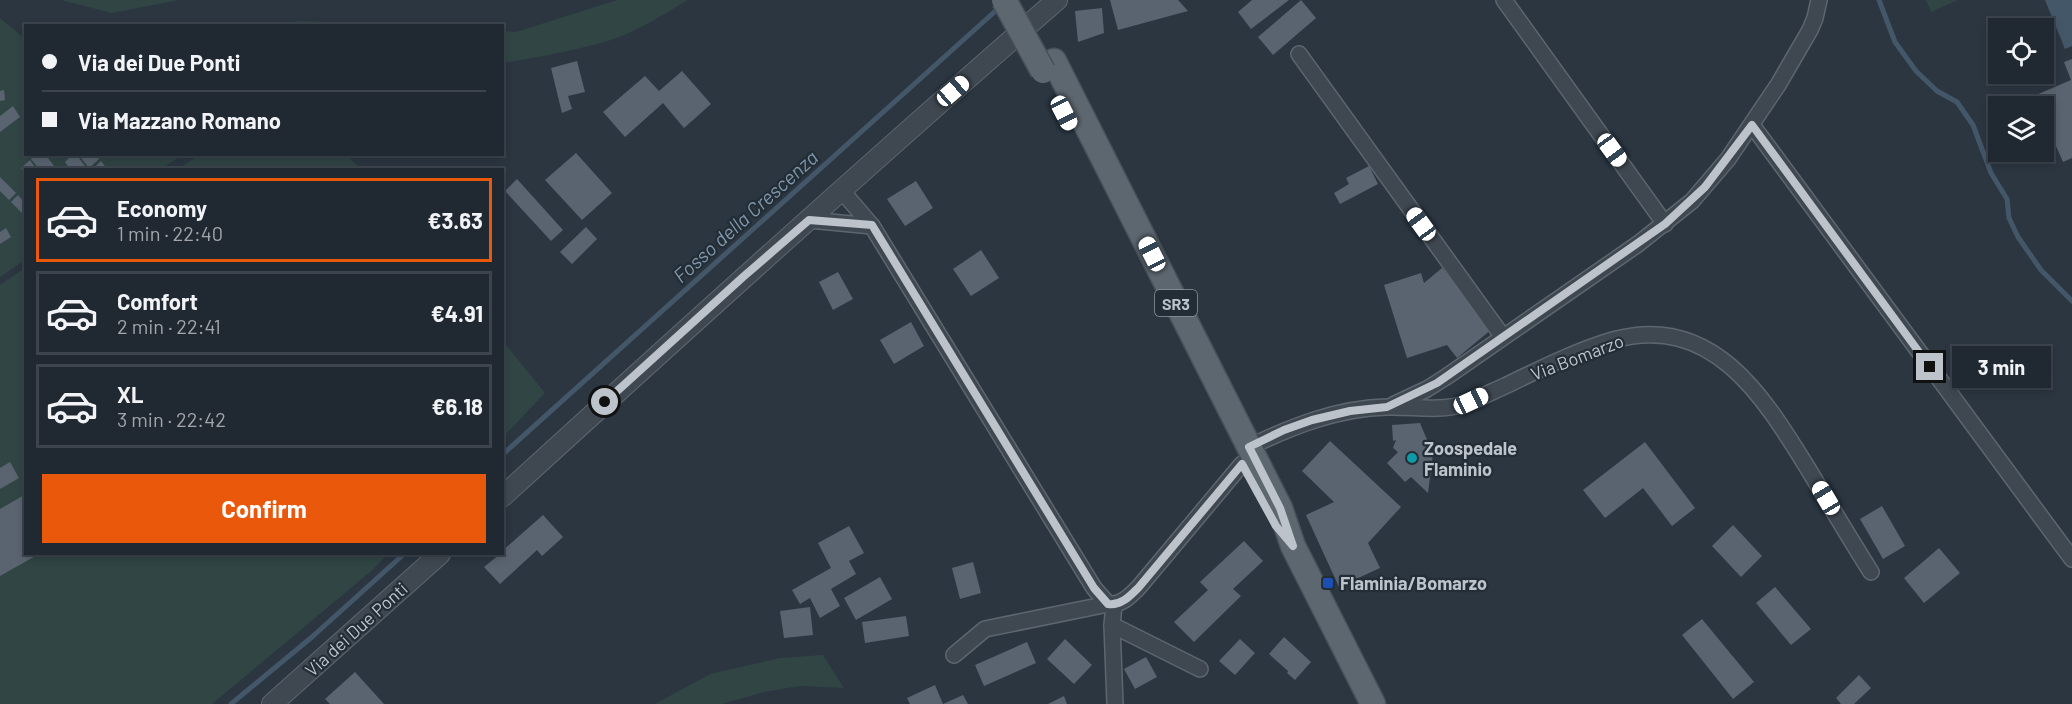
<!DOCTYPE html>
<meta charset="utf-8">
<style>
:root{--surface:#202831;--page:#2d343d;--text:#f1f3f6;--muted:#a2a6ab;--line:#3d444d;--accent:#ea580c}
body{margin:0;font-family:Barlow,sans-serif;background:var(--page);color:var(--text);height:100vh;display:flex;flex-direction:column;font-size:22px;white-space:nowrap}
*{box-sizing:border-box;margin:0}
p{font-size:20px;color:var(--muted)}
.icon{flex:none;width:33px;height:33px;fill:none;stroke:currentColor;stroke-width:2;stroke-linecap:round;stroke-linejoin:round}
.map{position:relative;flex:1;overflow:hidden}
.panel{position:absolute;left:24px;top:168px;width:480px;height:387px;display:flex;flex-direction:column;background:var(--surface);border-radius:0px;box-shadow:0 3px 9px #0003,0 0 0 2px var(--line)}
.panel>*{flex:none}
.banner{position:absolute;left:24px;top:24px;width:480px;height:132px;border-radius:0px;box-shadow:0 3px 9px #0003,0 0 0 2px var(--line);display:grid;align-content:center;height:132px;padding:0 18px;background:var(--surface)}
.controls{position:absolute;left:1988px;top:18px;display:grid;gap:12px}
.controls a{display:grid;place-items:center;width:66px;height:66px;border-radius:0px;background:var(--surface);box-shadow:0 3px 9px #0003,0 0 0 2px var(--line);font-size:30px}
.end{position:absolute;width:27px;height:27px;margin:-14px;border:8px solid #bcc3cb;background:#111;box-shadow:0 0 0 3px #111}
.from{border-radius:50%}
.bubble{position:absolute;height:42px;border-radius:0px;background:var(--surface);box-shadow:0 3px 9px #0003,0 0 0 2px var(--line);font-size:20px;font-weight:700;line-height:42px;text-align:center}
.car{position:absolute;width:18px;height:36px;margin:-18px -9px;border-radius:8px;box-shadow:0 0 4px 2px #0007;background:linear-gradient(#fff 24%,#345 0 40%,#fff 0 76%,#345 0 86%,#fff 0)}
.banner b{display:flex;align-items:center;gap:21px;height:57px;font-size:22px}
.banner b+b{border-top:2px solid var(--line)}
.banner i{width:15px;height:15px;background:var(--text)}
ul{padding:10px 0 0;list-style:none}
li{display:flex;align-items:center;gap:18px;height:84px;margin:0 12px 9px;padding:0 6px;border:3px solid var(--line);border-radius:0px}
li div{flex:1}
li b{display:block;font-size:22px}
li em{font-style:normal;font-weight:700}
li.active{border-color:var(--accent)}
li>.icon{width:54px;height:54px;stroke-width:1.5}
.cta{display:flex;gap:12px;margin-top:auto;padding:12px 18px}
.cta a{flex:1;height:69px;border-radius:0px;background:var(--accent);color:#fff;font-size:24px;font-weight:700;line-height:69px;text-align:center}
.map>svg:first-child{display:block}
</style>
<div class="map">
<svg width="2072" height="704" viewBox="0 0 2072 704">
<rect width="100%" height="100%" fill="#2b3641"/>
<g fill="#304544">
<polygon points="61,0 179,0 112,13"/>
<path d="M617 0H688C664 14 638 31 611 40 575 51 539 57 503 63V31L516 32Z"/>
<polygon points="1926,0 1958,0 1931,12"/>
<polygon points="0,18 25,39 26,154 183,155 160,169 26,170 25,260 0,277"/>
<polygon points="298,21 430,25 275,25"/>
<polygon points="202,154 347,155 360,169 177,169"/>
<polygon points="25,268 26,554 388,554 370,572 212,704 0,704 0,285"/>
<polygon points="503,341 545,393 503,437 502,437"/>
<polygon points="823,655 844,688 800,686 764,692 722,704 655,704 710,674 780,658"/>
</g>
<polygon fill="#445769" points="2045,0 2072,0 2072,46 2065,49"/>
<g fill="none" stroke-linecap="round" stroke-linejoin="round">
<g stroke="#445769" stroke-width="5">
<polyline points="1879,0 1895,42 1916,71 1937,91 1957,102 1973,125 1991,173 2007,199 2009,218 2018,237 2041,270 2072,301"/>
<polyline points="502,455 1001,6"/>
<polyline points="231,704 312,637 404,554"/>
</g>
</g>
<g fill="#596470">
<polygon points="1110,0 1178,0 1188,11 1118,30"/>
<polygon points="1252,0 1289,0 1251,29 1238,12"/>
<polygon points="1301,0 1316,18 1273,55 1258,37"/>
<polygon points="1102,8 1104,33 1078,42 1075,11"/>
<polygon points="2072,59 2072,158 2063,162 2053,139 2043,144 2043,106 2033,106 2029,98 2071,80 2064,62"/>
<polygon points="577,61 585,92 568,96 572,109 562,113 551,68"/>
<polygon points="682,71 711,104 684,128 663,103 625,137 603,112 645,76 659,91"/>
<polygon points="4,90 5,100 0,101 0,91"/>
<polygon points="13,106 20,117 0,132 0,116"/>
<polygon points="576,153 612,193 582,220 545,180"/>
<polygon points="36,154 45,154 54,166 50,170 40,170 31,159"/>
<polygon points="73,154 76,154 88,170 71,170 65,162"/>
<polygon points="78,154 95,154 99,159 89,168"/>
<polygon points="30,160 37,170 26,170 26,174 21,168"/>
<polygon points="101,161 108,170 92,170"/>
<polygon points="1369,166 1378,184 1340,204 1334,193 1349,184 1346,178"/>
<polygon points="0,177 16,193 9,200 0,191"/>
<polygon points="517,179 563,230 551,241 505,191"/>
<polygon points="916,181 933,208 905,226 887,199"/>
<polygon points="18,195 26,204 26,217 11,202"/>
<polygon points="586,227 597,239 572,264 560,252"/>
<polygon points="6,228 11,237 0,244 0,232"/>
<polygon points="981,250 999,278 971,296 953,269"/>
<polygon points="1442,268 1492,329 1457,358 1447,345 1407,358 1384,285 1421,273 1424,283"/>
<polygon points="838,272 853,299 833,310 819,282"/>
<polygon points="911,322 924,346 894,364 880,340"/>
<polygon points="1420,423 1433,454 1428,493 1411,477 1405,482 1387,463 1398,452 1393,448 1396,440 1393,441 1392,425"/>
<polygon points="1330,441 1401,507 1368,543 1380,568 1339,587 1306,515 1334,502 1302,471"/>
<polygon points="1645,442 1695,508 1672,526 1643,488 1605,518 1583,490"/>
<polygon points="10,462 19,478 0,489 0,468"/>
<polygon points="26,494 26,554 39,554 0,576 0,509"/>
<polygon points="1882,506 1905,546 1883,559 1860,519"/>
<polygon points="543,515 563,537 542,556 537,550 500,584 484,567 500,554 502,554 502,551"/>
<polygon points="1733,525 1762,556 1741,577 1712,546"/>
<polygon points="849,526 864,553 849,561 856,574 831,589 840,606 820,618 810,598 800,604 792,590 831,568 818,543"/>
<polygon points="1244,541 1263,561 1233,589 1241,596 1194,642 1174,622 1208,590 1200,582"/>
<polygon points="1939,548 1960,573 1924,603 1904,578"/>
<polygon points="973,562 981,593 960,599 952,568"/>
<polygon points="880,577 892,599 856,620 844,598"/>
<polygon points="1775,587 1811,629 1791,645 1756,603"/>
<polygon points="810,607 813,635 784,638 780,611"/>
<polygon points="906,616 909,636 865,643 862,622"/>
<polygon points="1702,619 1754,682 1733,699 1682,635"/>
<polygon points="1284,637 1311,662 1295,680 1287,673 1288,671 1269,654"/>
<polygon points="1065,639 1092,665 1074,684 1047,659"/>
<polygon points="1240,639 1255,653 1235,675 1219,661"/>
<polygon points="1027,642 1036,663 984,686 975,665"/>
<polygon points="1146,657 1157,677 1135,689 1124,669"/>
<polygon points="355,672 384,704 330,704 325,699"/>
<polygon points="1859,675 1871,688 1854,704 1841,704 1836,698"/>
<polygon points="935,685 943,704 963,695 968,704 910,704 907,698"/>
<polygon points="1064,696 1067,704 1048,704"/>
</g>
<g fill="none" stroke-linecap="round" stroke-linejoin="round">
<g stroke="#5d666e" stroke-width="18">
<g id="minor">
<polyline points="1504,0 1665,224"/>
<polyline points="1299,54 1503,337"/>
<polyline points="1752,125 2072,559"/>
<path d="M842 191 872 226 1094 588 1108 604C1121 606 1130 596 1139 587L1242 464"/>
<polyline points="809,220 872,226"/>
<polyline points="1393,405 1427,389 1446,377 1638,244 1692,201 1728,159 1778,85 1810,30 1815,18 1819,0"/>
<path d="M1249 447C1293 426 1338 408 1387 407 1413 406 1438 412 1464 404 1478 399 1491 392 1505 386 1540 369 1576 351 1613 340 1714 312 1765 399 1810 472 1830 505 1850 539 1871 572"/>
<polyline points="1114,605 1112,625 1115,704"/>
<polyline points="1112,625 1200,669"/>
<polyline points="954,655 985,629 1108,604"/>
</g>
</g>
<g stroke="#5d666e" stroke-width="22">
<g id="tertiary">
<path d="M502 497C686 329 870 163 1057 0"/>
<polyline points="272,704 440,554"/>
</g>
</g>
<g stroke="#48515a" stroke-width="27">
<polyline id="primary" points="1054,61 1280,508 1293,546 1373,704"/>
</g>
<use href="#minor" stroke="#3f4851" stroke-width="15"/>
<use href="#tertiary" stroke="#3f4851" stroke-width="20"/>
<use href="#primary" stroke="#5d6770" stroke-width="24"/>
<g stroke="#48515a" stroke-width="27" stroke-linecap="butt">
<polyline id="primary-bridge" points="1004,0 1043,71"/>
</g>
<use href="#primary-bridge" stroke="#5d6770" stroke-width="24"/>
</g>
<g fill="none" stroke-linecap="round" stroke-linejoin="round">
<path stroke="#bcc3cb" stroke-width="8" d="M605 402 743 277 809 220 872 225 1094 588 1108 604C1121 606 1130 596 1139 587L1242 464 1276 526 1293 546 1280 508 1249 447 1284 430 1312 420 1350 411 1387 407 1437 383 1665 224 1705 187 1752 125 1930 367"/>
</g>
<circle fill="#0f9aa8" stroke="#232d36" stroke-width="2" cx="1412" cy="458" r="6"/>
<rect fill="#1a4fb4" stroke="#232d36" stroke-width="2" x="1322" y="577" width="12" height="12" rx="3"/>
<g text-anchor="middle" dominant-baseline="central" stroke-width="4.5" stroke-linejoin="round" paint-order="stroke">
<rect fill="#232d36" stroke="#8e969e" stroke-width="1.5" x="1155" y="290" width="42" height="26" rx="4.5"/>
<g font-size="16" font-weight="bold" fill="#bcc3cb">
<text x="1176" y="303">SR3</text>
</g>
<g font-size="18" fill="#bcc3cb" stroke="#232d36">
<text transform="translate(1577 357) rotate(-21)">Via Bomarzo</text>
<text transform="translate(356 629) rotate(-42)">Via dei Due Ponti</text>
</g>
<g font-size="18" font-weight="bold" fill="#bcc3cb" stroke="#232d36" text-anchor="start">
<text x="1424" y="448">Zoospedale<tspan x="1424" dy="21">Flaminio</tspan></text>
<text x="1340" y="583">Flaminia/Bomarzo</text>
</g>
<g font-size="20" font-style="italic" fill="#8096aa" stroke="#232d36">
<text transform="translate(745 216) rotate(-42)">Fosso della Crescenza</text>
</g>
</g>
</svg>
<div class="controls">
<a><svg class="icon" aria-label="locate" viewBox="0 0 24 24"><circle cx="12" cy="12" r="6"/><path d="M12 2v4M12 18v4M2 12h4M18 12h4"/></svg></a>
<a><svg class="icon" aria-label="layers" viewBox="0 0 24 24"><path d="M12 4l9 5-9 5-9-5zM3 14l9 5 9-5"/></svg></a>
</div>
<i class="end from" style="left:605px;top:402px"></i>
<i class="end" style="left:1930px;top:367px"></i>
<div class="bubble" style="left:1952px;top:346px;width:99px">3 min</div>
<i class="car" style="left:953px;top:91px;rotate:49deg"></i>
<i class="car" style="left:1064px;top:113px;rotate:153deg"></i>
<i class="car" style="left:1612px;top:150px;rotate:144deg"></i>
<i class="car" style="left:1421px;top:224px;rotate:324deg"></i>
<i class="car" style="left:1152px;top:254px;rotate:333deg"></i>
<i class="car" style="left:1471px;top:401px;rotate:65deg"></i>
<i class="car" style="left:1826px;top:498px;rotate:329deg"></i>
<div class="banner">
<b><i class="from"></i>Via dei Due Ponti</b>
<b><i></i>Via Mazzano Romano</b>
</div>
<section class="panel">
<ul>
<li class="active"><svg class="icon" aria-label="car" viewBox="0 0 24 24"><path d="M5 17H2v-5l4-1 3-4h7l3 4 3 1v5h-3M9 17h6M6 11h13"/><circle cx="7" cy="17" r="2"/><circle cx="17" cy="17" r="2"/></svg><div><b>Economy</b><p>1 min · 22:40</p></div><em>€3.63</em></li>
<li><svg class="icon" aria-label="car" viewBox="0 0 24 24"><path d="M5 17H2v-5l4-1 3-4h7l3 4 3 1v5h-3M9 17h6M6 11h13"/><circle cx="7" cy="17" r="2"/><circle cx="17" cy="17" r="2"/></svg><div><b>Comfort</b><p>2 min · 22:41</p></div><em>€4.91</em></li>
<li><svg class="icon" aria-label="car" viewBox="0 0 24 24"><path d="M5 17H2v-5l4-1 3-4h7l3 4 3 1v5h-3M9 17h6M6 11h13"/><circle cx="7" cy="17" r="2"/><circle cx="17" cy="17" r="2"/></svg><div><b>XL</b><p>3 min · 22:42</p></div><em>€6.18</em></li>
</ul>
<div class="cta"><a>Confirm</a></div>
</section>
</div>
